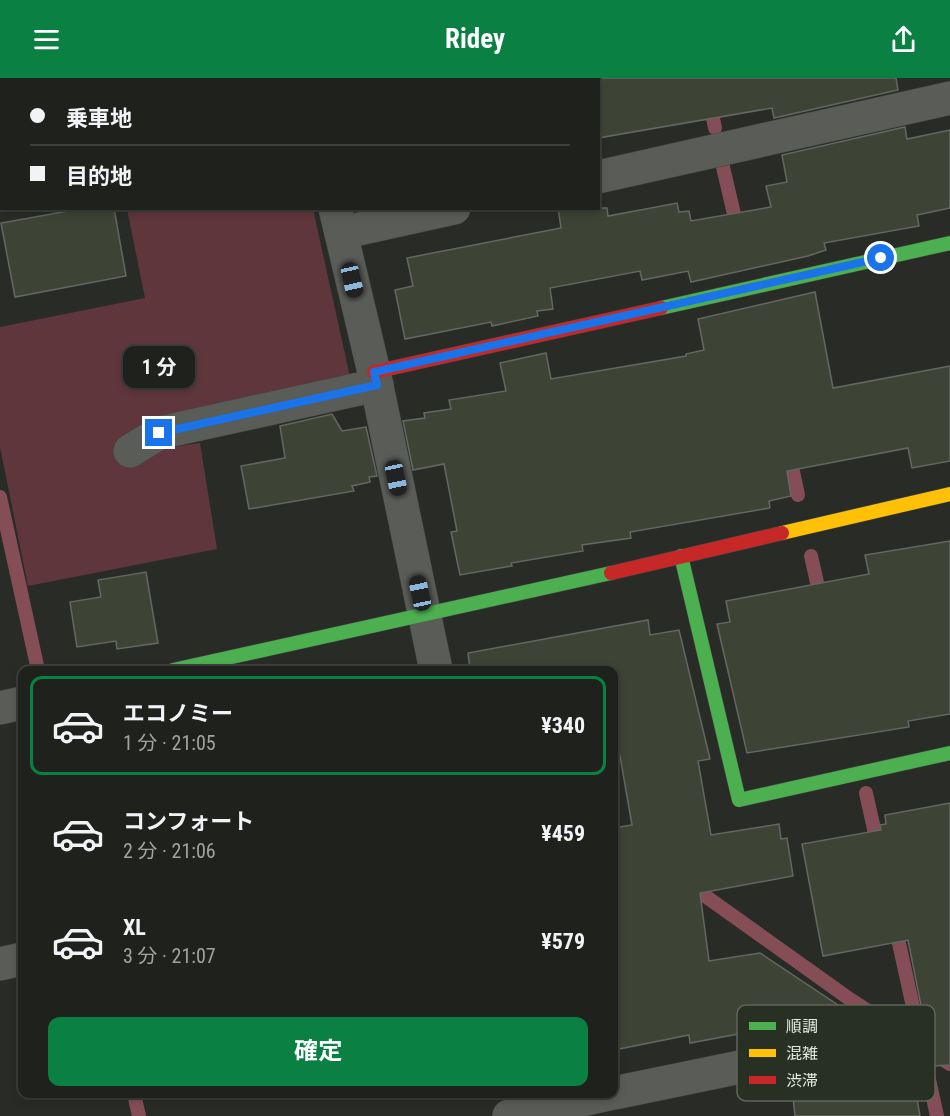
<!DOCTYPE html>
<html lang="ja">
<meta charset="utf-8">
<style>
:root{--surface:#1f211c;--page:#272925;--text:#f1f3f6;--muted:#a1a3a3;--line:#3c3e3b;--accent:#0b8043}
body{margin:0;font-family:"Roboto Condensed","Noto Sans JP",sans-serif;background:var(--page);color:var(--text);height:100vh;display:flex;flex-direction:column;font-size:22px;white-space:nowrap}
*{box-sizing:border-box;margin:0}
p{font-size:20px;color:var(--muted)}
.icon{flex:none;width:33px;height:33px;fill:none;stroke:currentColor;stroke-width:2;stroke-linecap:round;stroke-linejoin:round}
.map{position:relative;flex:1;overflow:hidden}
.panel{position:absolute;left:18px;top:588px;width:600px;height:432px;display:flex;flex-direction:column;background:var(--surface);border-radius:12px;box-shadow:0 3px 9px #0003,0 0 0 2px var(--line)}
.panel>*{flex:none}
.top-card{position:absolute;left:0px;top:0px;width:600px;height:132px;box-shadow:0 3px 9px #0003,0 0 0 2px var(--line);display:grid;align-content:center;height:132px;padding:0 30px;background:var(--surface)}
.end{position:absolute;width:27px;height:27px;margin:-14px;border:8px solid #1a73e8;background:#fff;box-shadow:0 0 0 3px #fff}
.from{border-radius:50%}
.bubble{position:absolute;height:42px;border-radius:12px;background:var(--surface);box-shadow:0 3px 9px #0003,0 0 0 2px var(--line);font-size:20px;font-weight:700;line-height:42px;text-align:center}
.car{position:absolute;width:18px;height:36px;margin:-18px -9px;border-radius:8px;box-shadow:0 0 4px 2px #0007;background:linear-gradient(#222 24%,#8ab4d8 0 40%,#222 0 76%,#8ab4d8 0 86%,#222 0)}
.top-card b{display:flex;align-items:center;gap:21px;height:57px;font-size:22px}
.top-card b+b{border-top:2px solid var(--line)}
.top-card i{width:15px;height:15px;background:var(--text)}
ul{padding:10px 0 0;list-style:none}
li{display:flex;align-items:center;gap:18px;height:99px;margin:0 12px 9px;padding:0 18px;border:3px solid transparent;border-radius:12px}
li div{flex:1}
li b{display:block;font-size:22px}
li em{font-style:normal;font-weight:700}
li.on{border-color:var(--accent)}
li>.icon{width:54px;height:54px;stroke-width:1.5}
.action{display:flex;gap:12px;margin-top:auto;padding:12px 30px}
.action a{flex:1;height:69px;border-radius:12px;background:var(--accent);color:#fff;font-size:24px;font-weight:700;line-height:69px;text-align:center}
header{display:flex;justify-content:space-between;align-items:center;height:78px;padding:0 30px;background:var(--accent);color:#fff;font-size:27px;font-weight:700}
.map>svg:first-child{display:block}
</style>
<header><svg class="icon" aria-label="menu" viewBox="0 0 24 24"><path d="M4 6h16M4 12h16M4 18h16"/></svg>Ridey<svg class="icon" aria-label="share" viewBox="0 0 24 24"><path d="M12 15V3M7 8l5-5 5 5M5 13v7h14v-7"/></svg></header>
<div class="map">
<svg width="950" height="1038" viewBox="0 0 950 1038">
<rect width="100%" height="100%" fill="#292c26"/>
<polygon fill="#5f363c" points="127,131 313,131 350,299 158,371 200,365 217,471 28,508 0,369 0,249 145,220"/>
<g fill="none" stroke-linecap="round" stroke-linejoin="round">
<g stroke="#854e57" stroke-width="14">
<polyline points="705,0 715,50"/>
<polyline points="722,85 738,153"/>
<polyline points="789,375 798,417"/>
<polyline points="0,419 38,592"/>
<polyline points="811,478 821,522"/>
<polyline points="866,715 878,769"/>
<polyline points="687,805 851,922 950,986"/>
<polyline points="895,847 937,1038"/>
<polyline points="134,1016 139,1038"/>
</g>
</g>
<g fill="#3d4436" stroke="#646762" stroke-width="1.5">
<polygon points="598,0 896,0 898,12 774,40 772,30 598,60"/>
<polygon points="905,49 907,61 950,52 950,130 917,137 919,148 824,165 826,172 808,178 691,204 688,193 642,202 640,193 550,210 553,231 537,233 538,238 492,248 491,244 405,261 395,212 413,208 407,180 561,150 558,130 607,130 608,138 677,125 679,134 689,133 691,143 771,129 766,108 787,104 782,77"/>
<polygon points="85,130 114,130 126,198 15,219 1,145"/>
<polygon points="815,214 833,310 950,288 950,383 912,390 908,370 787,393 791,418 769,423 770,430 630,454 631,460 582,467 583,473 511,485 512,488 460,497 451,454 457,453 444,386 413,392 403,343 425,340 424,335 451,331 449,322 506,313 500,285 546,275 551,301 686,278 686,276 704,272 698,241"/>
<polygon points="332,336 342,353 366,349 377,398 369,399 370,404 352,408 354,413 249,431 241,388 285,380 280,348"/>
<polygon points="950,463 950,636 908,643 909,649 747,675 717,546 730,544 726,523 869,496 865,477"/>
<polygon points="146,494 158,565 117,571 116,563 77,569 70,524 101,519 98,502"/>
<polygon points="648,542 650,557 679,552 710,681 698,683 711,757 779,746 781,761 787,760 793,798 700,815 709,883 760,875 847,933 813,939 814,942 690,965 689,957 614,972 614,750 632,747 620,678 614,679 614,592 470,592 468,575"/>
<polygon points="950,725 950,987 933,988 908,862 823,878 802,766 881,752 880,747 886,746 885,737"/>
<polygon points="913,998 920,1038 795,1038 793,1019"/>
</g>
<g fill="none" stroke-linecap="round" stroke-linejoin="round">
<g stroke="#444642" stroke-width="34">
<g id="street">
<polyline points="306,0 306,2"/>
<polyline points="598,99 950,20"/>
<polyline points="0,114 2,113"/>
<polyline points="335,130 374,294 436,592"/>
<polyline points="341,155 454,130"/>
<polyline points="130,373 159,355 377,307"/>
<polyline points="0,630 22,625"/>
<polyline points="0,886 22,881"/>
<polyline points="614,1015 867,963"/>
<polyline points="509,1038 609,1016"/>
</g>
</g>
<g stroke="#444642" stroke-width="15">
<g id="fast">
<polyline points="661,230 950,165"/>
<polyline points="681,478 739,722 950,675"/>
<polyline points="173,592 611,495"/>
</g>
</g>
<g stroke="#444642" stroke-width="15">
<polyline id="slow" points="782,455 950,416"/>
</g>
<g stroke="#444642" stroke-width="15">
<g id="jam">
<polyline points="374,294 661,230"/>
<polyline points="611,495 782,455"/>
</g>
</g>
<use href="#street" stroke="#5a5c58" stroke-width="33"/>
<use href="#fast" stroke="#4caf50" stroke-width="14"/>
<use href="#slow" stroke="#ffc107" stroke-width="14"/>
<use href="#jam" stroke="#c62828" stroke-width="14"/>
</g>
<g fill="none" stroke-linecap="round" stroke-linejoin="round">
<polyline stroke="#1a73e8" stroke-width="8" points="159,355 377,307 374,294 881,180"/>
</g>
<rect x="737" y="927" width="198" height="96" rx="9" fill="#282f23" stroke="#60665c" stroke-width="1.5"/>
<rect x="749" y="944" width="27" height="8" fill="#4caf50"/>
<rect x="749" y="971" width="27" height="8" fill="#ffc107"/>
<rect x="749" y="998" width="27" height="8" fill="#c62828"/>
<g font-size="16" fill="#e4e8e0">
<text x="786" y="954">順調</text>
<text x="786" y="981">混雑</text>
<text x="786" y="1008">渋滞</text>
</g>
</svg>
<i class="end from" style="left:881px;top:180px"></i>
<i class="end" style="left:159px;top:355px"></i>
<div class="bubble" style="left:123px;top:268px;width:72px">1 分</div>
<i class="car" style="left:352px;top:202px;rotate:167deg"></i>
<i class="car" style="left:396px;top:400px;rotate:168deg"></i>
<i class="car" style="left:420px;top:515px;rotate:348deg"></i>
<div class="top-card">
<b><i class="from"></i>乗車地</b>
<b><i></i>目的地</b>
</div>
<section class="panel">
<ul>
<li class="on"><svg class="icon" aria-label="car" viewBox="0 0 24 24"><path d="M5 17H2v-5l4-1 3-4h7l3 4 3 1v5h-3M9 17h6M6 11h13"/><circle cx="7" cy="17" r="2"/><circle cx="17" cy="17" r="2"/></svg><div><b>エコノミー</b><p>1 分 · 21:05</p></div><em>¥340</em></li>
<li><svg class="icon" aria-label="car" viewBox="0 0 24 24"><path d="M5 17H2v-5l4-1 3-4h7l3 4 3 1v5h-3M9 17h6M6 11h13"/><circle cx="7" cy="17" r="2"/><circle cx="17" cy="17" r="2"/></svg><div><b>コンフォート</b><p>2 分 · 21:06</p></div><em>¥459</em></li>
<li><svg class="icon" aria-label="car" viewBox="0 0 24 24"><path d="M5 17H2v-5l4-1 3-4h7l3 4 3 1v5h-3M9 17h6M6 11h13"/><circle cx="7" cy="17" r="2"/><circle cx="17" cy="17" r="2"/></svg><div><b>XL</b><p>3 分 · 21:07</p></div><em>¥579</em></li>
</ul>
<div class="action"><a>確定</a></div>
</section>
</div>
